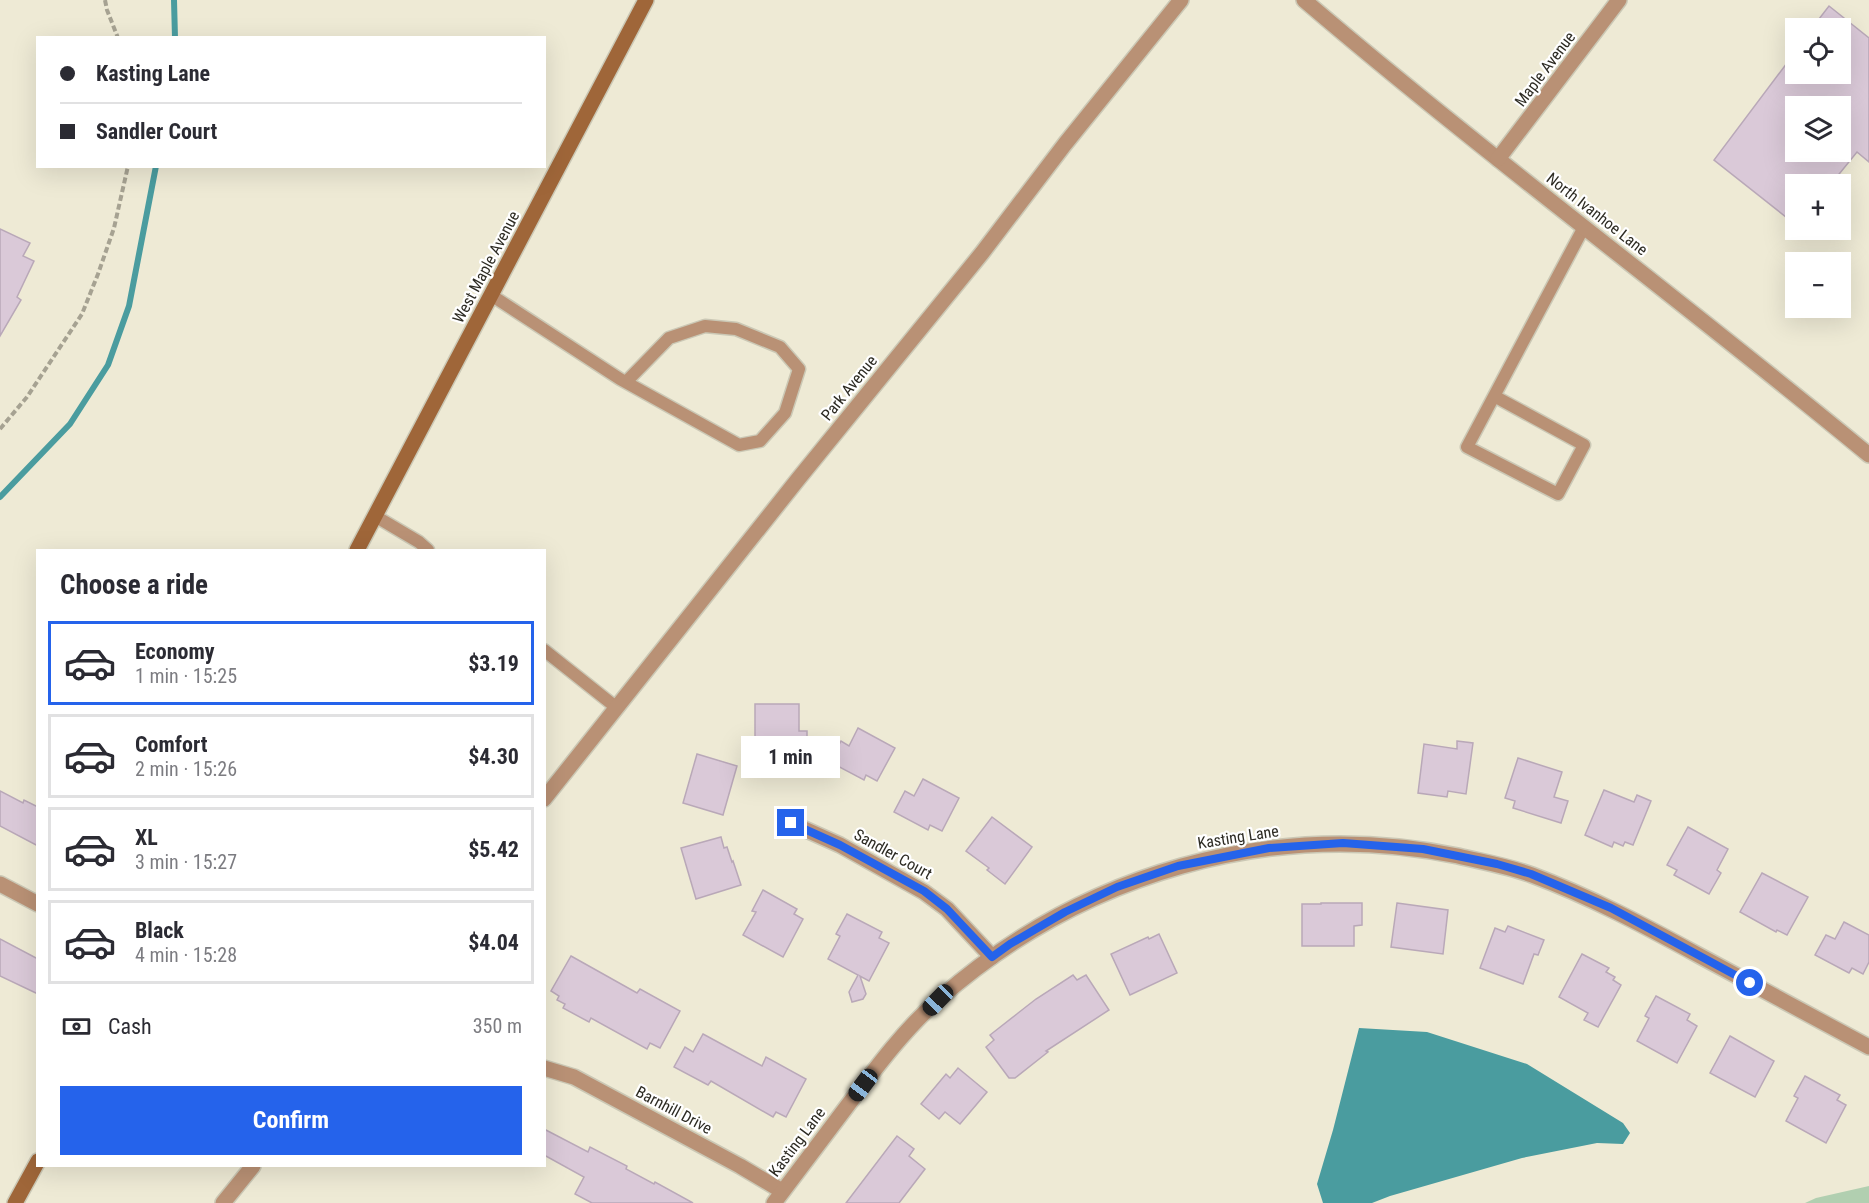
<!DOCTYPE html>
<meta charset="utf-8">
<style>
:root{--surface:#fff;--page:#f2f2f3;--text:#2b2b33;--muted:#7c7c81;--line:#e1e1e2;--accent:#2563eb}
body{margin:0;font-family:"Roboto Condensed",sans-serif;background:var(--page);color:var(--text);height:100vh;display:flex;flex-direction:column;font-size:22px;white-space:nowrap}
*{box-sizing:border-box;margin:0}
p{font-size:20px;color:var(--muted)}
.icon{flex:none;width:33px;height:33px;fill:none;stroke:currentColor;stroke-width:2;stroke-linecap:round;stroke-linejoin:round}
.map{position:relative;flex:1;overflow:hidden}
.sheet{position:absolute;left:36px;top:549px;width:510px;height:618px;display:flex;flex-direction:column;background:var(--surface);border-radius:0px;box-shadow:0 6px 24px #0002}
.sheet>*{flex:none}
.banner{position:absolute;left:36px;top:36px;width:510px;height:132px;border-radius:0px;box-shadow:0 6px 24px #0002;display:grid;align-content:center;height:132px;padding:0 24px;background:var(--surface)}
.fabs{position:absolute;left:1785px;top:18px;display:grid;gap:12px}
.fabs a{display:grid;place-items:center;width:66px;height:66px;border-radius:0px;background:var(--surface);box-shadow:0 6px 24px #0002;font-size:30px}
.end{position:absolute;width:27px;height:27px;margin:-14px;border:8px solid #2563eb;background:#fff;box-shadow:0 0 0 3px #fff}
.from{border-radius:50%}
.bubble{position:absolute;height:42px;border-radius:0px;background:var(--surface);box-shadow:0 6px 24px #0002;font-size:20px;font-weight:700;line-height:42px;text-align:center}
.car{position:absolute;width:18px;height:36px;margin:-18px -9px;border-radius:8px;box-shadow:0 0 4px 2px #0007;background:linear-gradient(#222 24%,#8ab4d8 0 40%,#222 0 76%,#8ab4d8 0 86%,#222 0)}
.banner b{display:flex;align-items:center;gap:21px;height:57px;font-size:22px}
.banner b+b{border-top:2px solid var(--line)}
.banner i{width:15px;height:15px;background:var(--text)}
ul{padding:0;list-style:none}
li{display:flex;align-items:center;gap:18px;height:84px;margin:0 12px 9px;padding:0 12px;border:3px solid var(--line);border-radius:0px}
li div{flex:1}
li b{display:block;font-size:22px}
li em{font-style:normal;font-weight:700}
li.current{border-color:var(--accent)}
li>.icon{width:54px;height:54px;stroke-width:1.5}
h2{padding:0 24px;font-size:27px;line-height:72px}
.pay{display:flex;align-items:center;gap:15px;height:66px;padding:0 24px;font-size:22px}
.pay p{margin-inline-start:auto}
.action{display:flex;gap:12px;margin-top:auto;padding:12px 24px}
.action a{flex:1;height:69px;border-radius:0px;background:var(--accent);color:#fff;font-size:24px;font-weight:700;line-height:69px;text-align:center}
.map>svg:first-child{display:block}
</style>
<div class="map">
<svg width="1869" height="1203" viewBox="0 0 1869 1203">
<rect width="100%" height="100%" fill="#eeead5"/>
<polygon fill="#b1cfb0" points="1869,1186 1869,1203 1805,1203 1816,1198"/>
<polygon fill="#4a9c9f" points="1359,1028 1427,1032 1527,1064 1623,1123 1630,1133 1623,1144 1597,1143 1522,1158 1390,1196 1372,1203 1323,1203 1317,1184 1333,1130"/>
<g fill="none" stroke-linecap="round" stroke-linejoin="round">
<g stroke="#4a9c9f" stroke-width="6">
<polyline points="174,0 175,38"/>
<polyline points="0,497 70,424 108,365 129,306 156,166"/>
</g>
</g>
<g fill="#dac9d8" stroke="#b9a8b8" stroke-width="1.5" fill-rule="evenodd">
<path d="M1829 6 1869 38V162L1857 152 1831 184H1796V225L1714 160 1796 51V74H1840V28H1812ZM1796 106H1840V152H1796Z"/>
<polygon points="0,229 30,243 23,256 34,261 17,297 21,300 0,336"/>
<polygon points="755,704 799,704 799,731 807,731 807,754 777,754 777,751 755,751"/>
<polygon points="858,728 895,748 877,781 866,775 864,780 830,762 841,741 849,746"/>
<polygon points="1457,741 1473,743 1466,794 1448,791 1447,797 1418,793 1424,744 1457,749"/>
<polygon points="697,754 737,766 723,815 683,803"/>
<polygon points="1518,758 1562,772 1554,797 1568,801 1561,823 1513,808 1515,801 1505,798"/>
<polygon points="923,779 959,798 942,831 930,825 928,830 894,812 905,791 914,796"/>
<polygon points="1604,790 1634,802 1637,795 1651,801 1633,845 1625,842 1623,846 1614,842 1612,847 1585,835"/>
<polygon points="0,791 23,803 24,800 38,807 38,846 0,826"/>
<polygon points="992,817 1032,847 1005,884 987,870 989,868 966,851"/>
<polygon points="1688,827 1728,849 1717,870 1721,873 1709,894 1674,875 1677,870 1667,865"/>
<polygon points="721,837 724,848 727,847 732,862 733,861 741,885 696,899 681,848"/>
<polygon points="1762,873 1808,897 1787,935 1777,930 1776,932 1740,912"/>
<polygon points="763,890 797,909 794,914 803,919 783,957 743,935 756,912 752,911"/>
<polygon points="1321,903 1362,903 1362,925 1354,926 1354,946 1302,946 1302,904 1321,904"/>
<polygon points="1397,903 1448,910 1443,954 1391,947"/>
<polygon points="847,914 882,932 879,938 889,943 869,981 860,976 866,994 863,999 852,1002 849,992 858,975 828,959 840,936 836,934"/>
<polygon points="1844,922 1869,935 1869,962 1863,974 1852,968 1849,973 1815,955 1826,935 1835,939"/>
<polygon points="1508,926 1544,940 1538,955 1534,954 1523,984 1480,968 1495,928 1505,932"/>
<polygon points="1159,934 1177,973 1130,995 1111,954 1148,937 1149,939"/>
<polygon points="0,939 38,959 38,994 0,976"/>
<polygon points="1582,954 1609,968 1606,972 1615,977 1613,980 1621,985 1598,1027 1584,1020 1588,1013 1559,997"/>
<polygon points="571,956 637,993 640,989 680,1011 660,1048 650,1043 647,1049 591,1018 589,1022 563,1008 565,1004 557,1000 559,996 551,991"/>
<polygon points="1073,975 1077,980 1086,975 1109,1010 1046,1051 1048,1052 1015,1078 1009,1078 986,1047 994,1040 990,1035 1036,999"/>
<polygon points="1656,996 1690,1014 1687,1020 1697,1026 1677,1063 1637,1041 1649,1018 1645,1016"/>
<polygon points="703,1034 762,1066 766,1057 806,1079 786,1117 776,1112 773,1117 711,1081 708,1085 674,1067 685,1047 693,1052"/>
<polygon points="1730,1036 1774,1061 1755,1097 1710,1073"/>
<polygon points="958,1068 987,1092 960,1124 945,1112 939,1119 921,1104 946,1074 950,1078"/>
<polygon points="1805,1076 1840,1095 1837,1100 1846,1105 1826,1143 1786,1121 1798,1098 1794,1096"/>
<polygon points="544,1129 588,1152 590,1147 627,1166 626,1169 654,1184 655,1182 693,1203 592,1203 575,1194 584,1177 544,1155"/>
<polygon points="897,1136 914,1149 909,1156 925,1169 899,1203 846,1203"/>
</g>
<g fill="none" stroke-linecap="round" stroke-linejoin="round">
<g stroke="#cbc8b5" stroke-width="15">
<g id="lane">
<polyline points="491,295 620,379 739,445 760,441 785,413 799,369 780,347 736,329 705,326 669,338 626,382"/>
<polyline points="1494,396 1584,445 1558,494 1467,447 1584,227"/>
<polyline points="375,516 419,542 428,550"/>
<polyline points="544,650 617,708"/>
</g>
</g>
<g stroke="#cbc8b5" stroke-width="18">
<g id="street">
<path d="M1304 0C1488 157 1683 301 1869 455"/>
<polyline points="1498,159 1619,0"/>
<polyline points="544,799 799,478 982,253 1065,144 1181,0"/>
<polyline points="791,823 840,845 924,892 947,909 992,957"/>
<polyline points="0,884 38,904"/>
<polyline points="544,1068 574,1077 740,1166 782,1191"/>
<polyline points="223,1203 253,1166"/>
<path d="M774 1203C800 1169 825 1135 851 1101 878 1065 905 1029 939 999 1082 873 1271 818 1458 856 1483 862 1508 866 1532 875 1591 897 1645 926 1700 956 1756 986 1813 1017 1869 1047"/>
</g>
</g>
<g stroke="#cbc8b5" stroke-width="18">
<g id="secondary">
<polyline points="357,550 646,0"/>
<polyline points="15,1203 38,1161"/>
</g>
</g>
<g stroke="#a6a292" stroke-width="4" stroke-dasharray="6 3" stroke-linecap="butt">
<polyline points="105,0 107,10 118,38"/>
<polyline points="0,429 27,397 82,314 98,274 114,228 128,166"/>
</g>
<use href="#lane" stroke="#b99175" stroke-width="12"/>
<use href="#street" stroke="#b99175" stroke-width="15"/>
<use href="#secondary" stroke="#9f6639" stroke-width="15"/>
</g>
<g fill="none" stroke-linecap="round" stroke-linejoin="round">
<polyline stroke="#2563eb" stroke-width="8" points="791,823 840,845 924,891 947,909 992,957 1010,944 1065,912 1117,887 1178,866 1269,848 1343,843 1423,849 1497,864 1531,874 1611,908 1750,983"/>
</g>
<g text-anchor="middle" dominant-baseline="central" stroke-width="4.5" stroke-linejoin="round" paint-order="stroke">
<g font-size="16" fill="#2d2b23" stroke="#fff">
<text transform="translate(1545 69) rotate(-53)">Maple Avenue</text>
<text transform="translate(1597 214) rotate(38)">North Ivanhoe Lane</text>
<text transform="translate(486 267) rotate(-62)">West Maple Avenue</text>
<text transform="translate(849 388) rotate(-51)">Park Avenue</text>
<text transform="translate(1238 837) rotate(-9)">Kasting Lane</text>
<text transform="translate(893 854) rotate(29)">Sandler Court</text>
<text transform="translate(674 1110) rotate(28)">Barnhill Drive</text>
<text transform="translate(797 1142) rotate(-53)">Kasting Lane</text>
</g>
</g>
</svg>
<div class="fabs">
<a><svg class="icon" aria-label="locate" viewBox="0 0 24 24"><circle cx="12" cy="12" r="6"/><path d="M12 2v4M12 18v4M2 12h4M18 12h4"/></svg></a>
<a><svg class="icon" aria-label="layers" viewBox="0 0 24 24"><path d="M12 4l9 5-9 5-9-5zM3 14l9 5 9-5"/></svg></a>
<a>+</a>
<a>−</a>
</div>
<i class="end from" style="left:1750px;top:983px"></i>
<i class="end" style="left:791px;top:823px"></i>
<div class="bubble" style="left:741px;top:736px;width:99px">1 min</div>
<i class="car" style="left:938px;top:1000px;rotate:224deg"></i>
<i class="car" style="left:863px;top:1085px;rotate:217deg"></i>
<div class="banner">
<b><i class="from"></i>Kasting Lane</b>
<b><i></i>Sandler Court</b>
</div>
<section class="sheet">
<h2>Choose a ride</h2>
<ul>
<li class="current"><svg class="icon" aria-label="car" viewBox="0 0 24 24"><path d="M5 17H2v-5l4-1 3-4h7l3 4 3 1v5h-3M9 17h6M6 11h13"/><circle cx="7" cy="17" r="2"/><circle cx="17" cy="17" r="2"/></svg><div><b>Economy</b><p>1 min · 15:25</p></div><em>$3.19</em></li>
<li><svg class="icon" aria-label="car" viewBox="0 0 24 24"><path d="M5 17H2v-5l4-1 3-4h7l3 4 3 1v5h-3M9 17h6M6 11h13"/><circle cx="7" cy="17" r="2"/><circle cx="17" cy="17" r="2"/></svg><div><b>Comfort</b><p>2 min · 15:26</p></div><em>$4.30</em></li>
<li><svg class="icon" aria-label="car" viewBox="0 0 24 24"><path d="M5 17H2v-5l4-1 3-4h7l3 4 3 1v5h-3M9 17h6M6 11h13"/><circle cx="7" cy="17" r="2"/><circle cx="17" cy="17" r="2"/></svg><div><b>XL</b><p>3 min · 15:27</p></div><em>$5.42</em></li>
<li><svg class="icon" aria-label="car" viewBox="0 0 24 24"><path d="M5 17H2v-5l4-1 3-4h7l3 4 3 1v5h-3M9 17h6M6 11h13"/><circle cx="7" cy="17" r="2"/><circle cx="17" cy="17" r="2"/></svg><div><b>Black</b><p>4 min · 15:28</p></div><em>$4.04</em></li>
</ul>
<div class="pay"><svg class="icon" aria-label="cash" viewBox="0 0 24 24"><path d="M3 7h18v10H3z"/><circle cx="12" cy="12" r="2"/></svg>Cash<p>350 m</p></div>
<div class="action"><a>Confirm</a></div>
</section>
</div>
